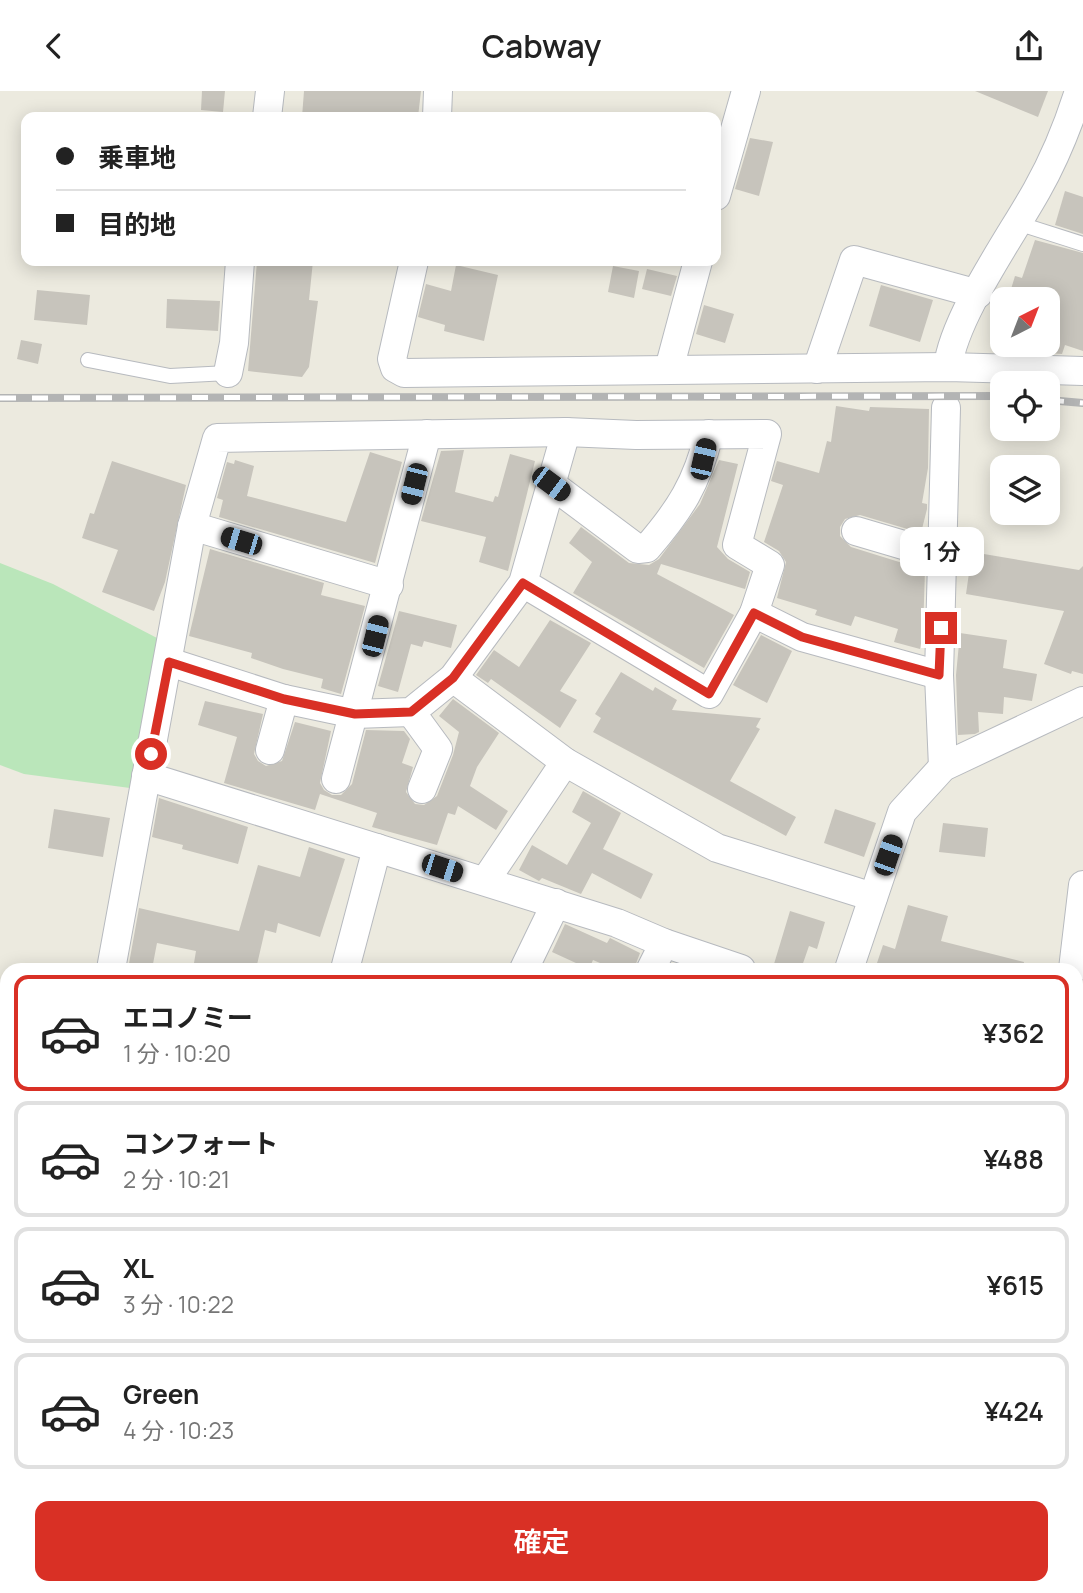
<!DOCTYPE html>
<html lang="ja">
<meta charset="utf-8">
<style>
:root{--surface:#fff;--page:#f2f2f2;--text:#222;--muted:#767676;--line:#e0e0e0;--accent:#d93025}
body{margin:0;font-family:Manrope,"Noto Sans JP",sans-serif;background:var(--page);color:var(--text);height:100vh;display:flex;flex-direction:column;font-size:26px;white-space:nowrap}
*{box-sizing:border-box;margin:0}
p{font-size:23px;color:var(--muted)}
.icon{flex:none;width:38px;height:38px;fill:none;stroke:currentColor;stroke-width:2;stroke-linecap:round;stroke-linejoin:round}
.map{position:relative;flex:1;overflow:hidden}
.panel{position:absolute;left:0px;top:872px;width:1083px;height:632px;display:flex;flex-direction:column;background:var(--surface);border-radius:21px 21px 0 0;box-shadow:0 4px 18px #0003}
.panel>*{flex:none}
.hud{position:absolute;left:21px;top:21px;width:700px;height:154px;border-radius:14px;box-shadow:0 4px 18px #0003;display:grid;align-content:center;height:154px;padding:0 35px;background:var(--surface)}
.needle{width:46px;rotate:42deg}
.fabs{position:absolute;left:990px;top:196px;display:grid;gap:14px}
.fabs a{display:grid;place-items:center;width:70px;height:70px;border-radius:14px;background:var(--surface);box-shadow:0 4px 18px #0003;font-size:35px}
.end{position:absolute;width:32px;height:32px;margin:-16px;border:9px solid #d93025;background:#fff;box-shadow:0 0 0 4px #fff}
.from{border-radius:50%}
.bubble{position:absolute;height:49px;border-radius:14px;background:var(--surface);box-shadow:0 4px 18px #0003;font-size:23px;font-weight:600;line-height:49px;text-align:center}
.car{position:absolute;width:21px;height:42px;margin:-21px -10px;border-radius:9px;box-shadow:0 0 5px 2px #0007;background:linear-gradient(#222 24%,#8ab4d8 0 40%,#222 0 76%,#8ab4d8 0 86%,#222 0)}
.hud b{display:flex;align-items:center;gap:24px;height:66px;font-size:26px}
.hud b+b{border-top:2px solid var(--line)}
.hud i{width:18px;height:18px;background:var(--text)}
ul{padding:12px 0 0;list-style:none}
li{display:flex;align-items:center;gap:21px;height:116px;margin:0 14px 10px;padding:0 21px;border:4px solid var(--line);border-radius:14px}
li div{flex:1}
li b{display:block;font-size:26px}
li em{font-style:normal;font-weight:600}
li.active{border-color:var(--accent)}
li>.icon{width:63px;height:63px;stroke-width:1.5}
.cta{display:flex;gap:14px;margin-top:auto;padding:14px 35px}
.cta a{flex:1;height:80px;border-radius:14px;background:var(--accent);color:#fff;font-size:28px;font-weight:600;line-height:80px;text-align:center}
header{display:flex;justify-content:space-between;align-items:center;height:91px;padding:0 35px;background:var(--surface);font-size:32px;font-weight:600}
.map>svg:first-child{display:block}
</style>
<header><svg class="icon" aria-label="back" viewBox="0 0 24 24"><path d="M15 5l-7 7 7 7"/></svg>Cabway<svg class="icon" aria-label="share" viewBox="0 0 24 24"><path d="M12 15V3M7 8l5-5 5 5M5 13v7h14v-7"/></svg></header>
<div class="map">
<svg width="1083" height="1502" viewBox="0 0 1083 1502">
<rect width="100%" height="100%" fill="#eceadf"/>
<polygon fill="#bae6ba" points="0,472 53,493 157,547 130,697 24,683 0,674"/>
<g fill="#c7c4bc">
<polygon points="202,0 225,0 223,21 201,19"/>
<polygon points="304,0 421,0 418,26 302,26"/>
<polygon points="975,0 1048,0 1038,26"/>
<polygon points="750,47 773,51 759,105 735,98"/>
<polygon points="1065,100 1083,106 1083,143 1055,134"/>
<polygon points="1035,149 1083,162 1083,260 1065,254 1062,263 1048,262 1048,208 1008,208 1015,185 1022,187"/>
<polygon points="257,170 313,170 309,209 318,210 309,276 302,286 248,280"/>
<polygon points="456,174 498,184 484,250 444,240 445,234 418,226 426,193 451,200"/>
<polygon points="613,175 639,180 634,207 608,201"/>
<polygon points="647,178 677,185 671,205 642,198"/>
<polygon points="881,194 933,209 920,251 869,235"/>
<polygon points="37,199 90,204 87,234 34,229"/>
<polygon points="167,208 220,210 218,240 166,237"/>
<polygon points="704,214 734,223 725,252 696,243"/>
<polygon points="21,249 42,253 38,273 17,268"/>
<polygon points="836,315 869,320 870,316 929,318 928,377 922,412 927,413 927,418 921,442 860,424 845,428 840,436 840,445 851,456 925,479 923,541 920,558 894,551 898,538 855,525 851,535 815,524 817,519 777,507 786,471 779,460 764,451 783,394 771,390 777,370 819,382 827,350 831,351"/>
<polygon points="464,359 455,401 493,411 495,405 498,406 510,363 535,370 508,480 479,471 486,446 421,430 441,360"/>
<polygon points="370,361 402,371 375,472 219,426 223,409 217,407 227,371 234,373 235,369 254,375 247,405 346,431"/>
<polygon points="719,369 738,373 717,456 728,468 750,481 745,498 661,473 657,483 734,524 704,577 573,502 592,471 569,452 581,436 629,472 649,474 659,468 700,413"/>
<polygon points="112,370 186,394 165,491 154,520 102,501 118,459 82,447 90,422 94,423"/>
<polygon points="210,458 324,492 321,504 365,515 341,603 321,597 323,588 283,578 251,567 252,562 189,545"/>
<polygon points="972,461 1079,479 1083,475 1083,583 1072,580 1071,583 1044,573 1064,520 966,503"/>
<polygon points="399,520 457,534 451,557 424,550 422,556 411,553 398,601 378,595"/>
<polygon points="550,529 591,552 560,600 577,609 560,637 491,588 488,592 476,584 494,559 519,576"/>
<polygon points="960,542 1007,549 1003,577 1037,583 1032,610 1004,606 1003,623 978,621 979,641 975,643 958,644 956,584"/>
<polygon points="761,544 792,560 767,612 733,594"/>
<polygon points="621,581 653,600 655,596 677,609 672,619 761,627 756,636 760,638 730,690 796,726 786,745 593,641 601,627 595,623"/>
<polygon points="453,608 499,642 477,676 470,695 508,720 496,739 458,715 455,724 448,722 437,754 372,736 377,722 320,703 315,719 224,692 237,646 198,634 205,610 263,623 254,663 258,670 266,675 282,670 295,631 331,640 320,692 324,699 332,704 341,704 352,693 366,639 404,640 410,648 402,672 413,676 406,701 415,713 424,714 437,705 453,664 459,641 439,625"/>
<polygon points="583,700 621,722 603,758 653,783 641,808 592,782 581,803 542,787 539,790 519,779 532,754 567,774 591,732 572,721"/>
<polygon points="159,707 248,736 238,773 182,758 183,754 152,746"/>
<polygon points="54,718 110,727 103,766 48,757"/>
<polygon points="835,718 876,732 864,766 824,752"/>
<polygon points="943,732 988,737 985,766 939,761"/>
<polygon points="309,756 345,768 320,846 278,832 276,842 265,839 256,878 193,878 196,860 157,852 152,878 128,878 139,817 239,840 258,774 300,786"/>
<polygon points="908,814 948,825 941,850 1024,871 1023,878 889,878 877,872 883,854 895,858"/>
<polygon points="790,820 825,831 817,858 809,855 801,878 774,873"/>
<polygon points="565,833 607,852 610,847 640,862 634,878 614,878 593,869 589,878 552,861"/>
</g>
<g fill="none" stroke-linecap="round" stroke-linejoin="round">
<g stroke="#b7babf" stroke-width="16">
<g id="lane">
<polyline points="1017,132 1083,153"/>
<polyline points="88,269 170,285 228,282"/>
</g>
</g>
<g stroke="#b7babf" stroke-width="30">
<g id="street">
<polyline points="267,26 270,0"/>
<polyline points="437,26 438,0"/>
<polyline points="716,105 746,0"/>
<polyline points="414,170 392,268 395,277 404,282 948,276 1083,280"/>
<path d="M948 276C953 227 1012 144 1037 99 1055 67 1068 35 1079 0"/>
<polyline points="669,278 698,170"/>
<polyline points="817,278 854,169 978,203"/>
<polyline points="228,282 234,252 240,170"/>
<path d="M551 393 638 458 647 457C680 419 697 392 709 343"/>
<polyline points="192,435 389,494"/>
<polyline points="856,440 944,466"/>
<polyline points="754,522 802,546 939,584"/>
<polyline points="169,571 284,608 355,623 411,621 453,587 523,492 566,341"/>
<polyline points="453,587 565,671 717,757 873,806"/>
<polyline points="411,621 438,658 422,698"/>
<polyline points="270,659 284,608"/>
<polyline points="943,676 939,584 946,317"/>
<polyline points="146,685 617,832 664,852 741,878"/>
<polyline points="336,688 427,343"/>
<polyline points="485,790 565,671"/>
<polyline points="111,878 192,435 217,347 566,341 636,344 767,343 737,454 770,474 754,522 709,603 523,492"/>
<polyline points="345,878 377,757"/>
<polyline points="524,878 556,812"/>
<polyline points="651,878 664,852"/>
<polyline points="849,878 902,721 943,676 1083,610"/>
<polyline points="1073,878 1083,794"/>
<polyline points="0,939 7,942"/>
<polyline points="1076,974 1083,975"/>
<polyline points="1076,1450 1083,1450"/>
<polyline points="180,1496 181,1502"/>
<polyline points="727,1496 727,1502"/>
<polyline points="820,1496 820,1502"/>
<polyline points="641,1502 641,1496"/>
</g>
</g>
<g stroke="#b5b9bf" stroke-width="40">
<g id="secondary">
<polyline points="0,1256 7,1256"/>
<polyline points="1076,1256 1083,1256"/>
</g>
</g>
<polyline stroke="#92c7a2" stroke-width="4.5" stroke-dasharray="7 3.5" stroke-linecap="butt" points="2,1433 7,1433"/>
<use href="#lane" stroke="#fff" stroke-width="14"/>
<use href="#street" stroke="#fff" stroke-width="28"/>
<use href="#secondary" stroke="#fff" stroke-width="38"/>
<g stroke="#b3b4b4" stroke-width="8">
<g id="rail">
<polyline points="0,307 1003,305"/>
<polyline points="1048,309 1083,312"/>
</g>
</g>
<use href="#rail" stroke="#fff" stroke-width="5" stroke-dasharray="16" stroke-linecap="butt"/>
</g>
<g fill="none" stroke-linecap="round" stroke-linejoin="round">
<polyline stroke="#d93025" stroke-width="9" points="151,663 169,571 284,608 355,623 411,621 453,587 523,492 709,603 754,522 802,546 939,584 941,537"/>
</g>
</svg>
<div class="fabs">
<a><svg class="needle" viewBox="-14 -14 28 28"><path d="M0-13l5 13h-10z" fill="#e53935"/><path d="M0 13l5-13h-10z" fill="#767676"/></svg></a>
<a><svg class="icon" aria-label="locate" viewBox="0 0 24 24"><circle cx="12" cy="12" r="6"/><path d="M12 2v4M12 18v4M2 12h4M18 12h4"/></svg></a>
<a><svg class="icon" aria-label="layers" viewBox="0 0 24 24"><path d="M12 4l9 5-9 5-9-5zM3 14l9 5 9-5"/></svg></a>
</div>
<i class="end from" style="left:151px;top:663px"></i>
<i class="end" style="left:941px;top:537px"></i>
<div class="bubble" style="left:900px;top:436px;width:84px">1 分</div>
<i class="car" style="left:703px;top:368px;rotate:13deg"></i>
<i class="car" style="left:414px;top:393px;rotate:194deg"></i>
<i class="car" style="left:551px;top:393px;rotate:127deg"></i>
<i class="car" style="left:241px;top:450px;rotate:287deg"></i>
<i class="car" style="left:375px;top:545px;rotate:14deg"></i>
<i class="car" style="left:888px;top:764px;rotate:19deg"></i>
<i class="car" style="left:442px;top:777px;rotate:108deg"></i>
<div class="hud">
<b><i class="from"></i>乗車地</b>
<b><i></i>目的地</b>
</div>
<section class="panel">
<ul>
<li class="active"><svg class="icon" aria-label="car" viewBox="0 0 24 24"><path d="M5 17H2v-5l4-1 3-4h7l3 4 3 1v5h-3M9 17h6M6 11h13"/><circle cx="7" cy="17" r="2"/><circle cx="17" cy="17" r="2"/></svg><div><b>エコノミー</b><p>1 分 · 10:20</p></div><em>¥362</em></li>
<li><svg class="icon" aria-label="car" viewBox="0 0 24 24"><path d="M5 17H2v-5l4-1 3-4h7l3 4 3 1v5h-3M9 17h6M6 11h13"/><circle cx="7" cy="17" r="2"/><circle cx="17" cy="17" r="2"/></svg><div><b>コンフォート</b><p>2 分 · 10:21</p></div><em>¥488</em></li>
<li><svg class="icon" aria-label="car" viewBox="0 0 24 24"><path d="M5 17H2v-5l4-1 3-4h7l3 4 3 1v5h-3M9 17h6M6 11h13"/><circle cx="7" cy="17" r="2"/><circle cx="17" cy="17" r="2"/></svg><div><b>XL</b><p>3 分 · 10:22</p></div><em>¥615</em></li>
<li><svg class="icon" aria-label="car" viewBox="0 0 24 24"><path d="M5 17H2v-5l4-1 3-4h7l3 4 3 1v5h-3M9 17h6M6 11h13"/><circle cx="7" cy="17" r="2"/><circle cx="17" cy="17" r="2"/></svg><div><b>Green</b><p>4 分 · 10:23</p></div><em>¥424</em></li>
</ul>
<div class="cta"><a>確定</a></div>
</section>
</div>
